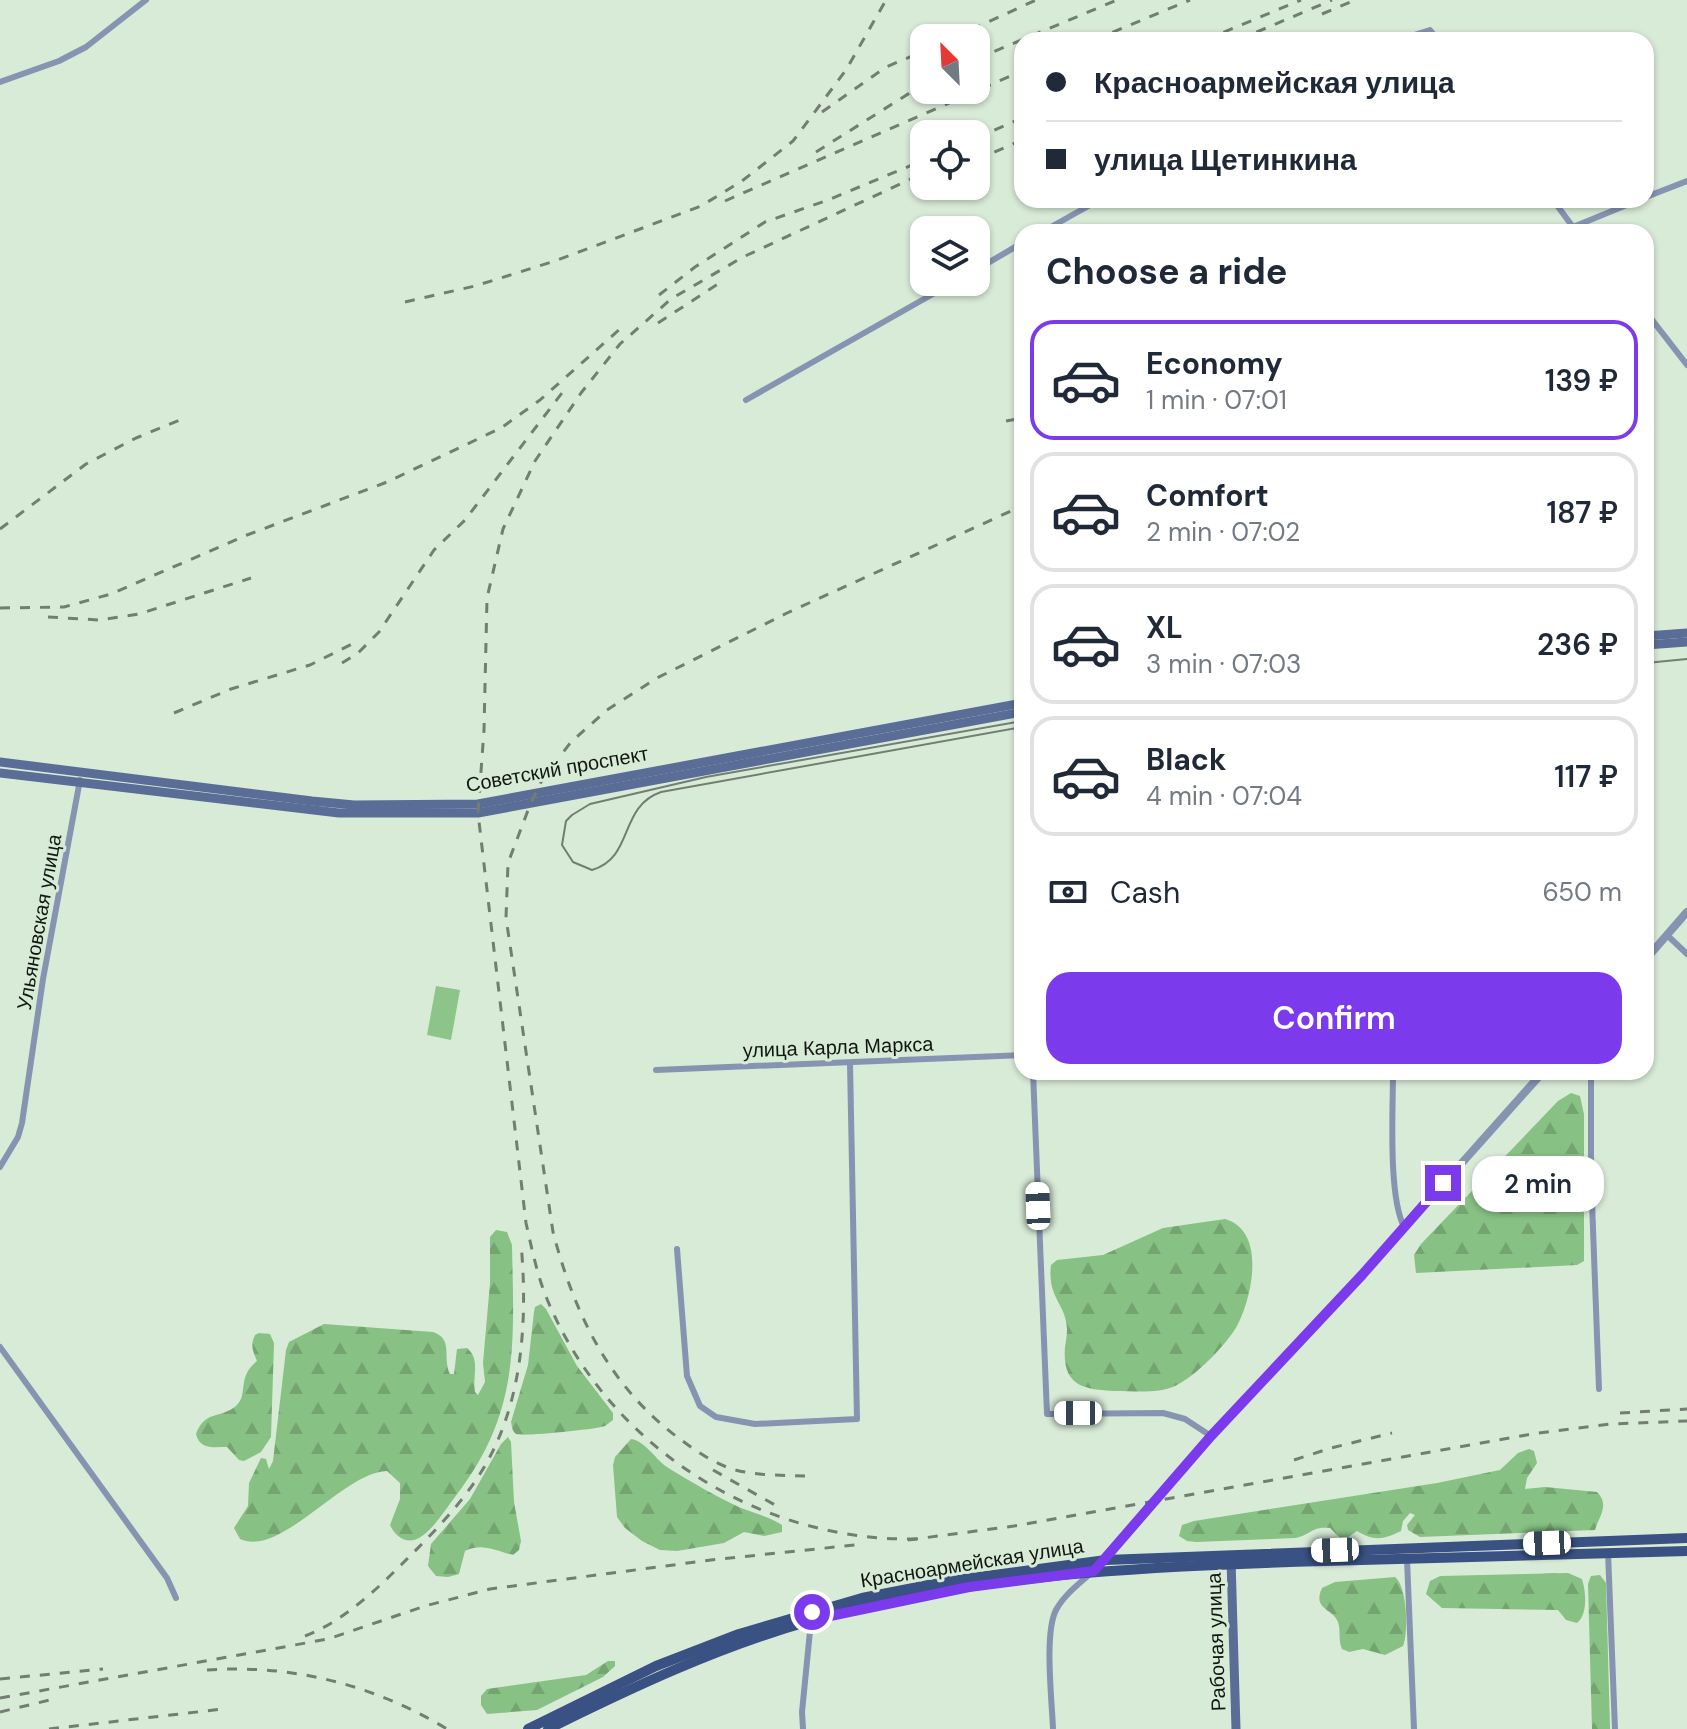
<!DOCTYPE html>
<meta charset="utf-8">
<style>
:root{--surface:#fff;--page:#f6f6f7;--text:#1f2937;--muted:#747a83;--line:#e0e1e3;--accent:#7c3aed}
body{margin:0;font-family:"DM Sans",sans-serif;background:var(--page);color:var(--text);height:100vh;display:flex;flex-direction:column;font-size:30px;white-space:nowrap}
*{box-sizing:border-box;margin:0}
p{font-size:26px;color:var(--muted)}
.icon{flex:none;width:44px;height:44px;fill:none;stroke:currentColor;stroke-width:2;stroke-linecap:round;stroke-linejoin:round}
.map{position:relative;flex:1;overflow:hidden}
.sheet{position:absolute;left:1014px;top:224px;width:640px;height:856px;display:flex;flex-direction:column;background:var(--surface);border-radius:24px;box-shadow:0 2px 6px #0004}
.sheet>*{flex:none}
.banner{position:absolute;left:1014px;top:32px;width:640px;height:176px;border-radius:24px;box-shadow:0 2px 6px #0004;display:grid;align-content:center;height:176px;padding:0 32px;background:var(--surface)}
.needle{width:52px;rotate:336deg}
.tools{position:absolute;left:910px;top:24px;display:grid;gap:16px}
.tools a{display:grid;place-items:center;width:80px;height:80px;border-radius:16px;background:var(--surface);box-shadow:0 2px 6px #0004;font-size:40px}
.end{position:absolute;width:36px;height:36px;margin:-18px;border:10px solid #7c3aed;background:#fff;box-shadow:0 0 0 4px #fff}
.from{border-radius:50%}
.bubble{position:absolute;height:56px;border-radius:24px;background:var(--surface);box-shadow:0 2px 6px #0004;font-size:26px;font-weight:600;line-height:56px;text-align:center}
.car{position:absolute;width:24px;height:48px;margin:-24px -12px;border-radius:10px;box-shadow:0 0 6px 2px #0007;background:linear-gradient(#fff 24%,#345 0 40%,#fff 0 76%,#345 0 86%,#fff 0)}
.banner b{display:flex;align-items:center;gap:28px;height:76px;font-size:30px}
.banner b+b{border-top:2px solid var(--line)}
.banner i{width:20px;height:20px;background:var(--text)}
ul{padding:0;list-style:none}
li{display:flex;align-items:center;gap:24px;height:120px;margin:0 16px 12px;padding:0 16px;border:4px solid var(--line);border-radius:24px}
li div{flex:1}
li b{display:block;font-size:30px}
li em{font-style:normal;font-weight:600}
li.on{border-color:var(--accent)}
li>.icon{width:72px;height:72px;stroke-width:1.5}
h2{padding:0 32px;font-size:36px;line-height:96px}
.pay{display:flex;align-items:center;gap:20px;height:88px;padding:0 32px;font-size:30px}
.pay p{margin-inline-start:auto}
.button{display:flex;gap:16px;margin-top:auto;padding:16px 32px}
.button a{flex:1;height:92px;border-radius:24px;background:var(--accent);color:#fff;font-size:32px;font-weight:600;line-height:92px;text-align:center}
.map>svg:first-child{display:block}
</style>
<div class="map">
<svg width="1687" height="1729" viewBox="0 0 1687 1729">
<defs>
<pattern id="forest-firs" width="22" height="20" patternUnits="userSpaceOnUse" patternTransform="scale(2)"><rect width="22" height="20" fill="#87c184"/><path d="M5 1l3.5 6h-7zM16 11l3.5 6h-7z" fill="#74a571"/></pattern>
</defs>
<rect width="100%" height="100%" fill="#d8ebd7"/>
<g fill="url(#forest-firs)">
<polygon points="1571,1093 1580,1096 1584,1114 1584,1261 1577,1265 1416,1273 1414,1255 1421,1244 1558,1101"/>
<path d="M1225 1219C1267 1231 1252 1298 1237 1326 1226 1345 1195 1377 1175 1386 1158 1394 1134 1391 1115 1391 1082 1390 1062 1385 1065 1347 1066 1341 1067 1335 1067 1329 1066 1303 1047 1298 1051 1265L1057 1260 1103 1255 1163 1228Z"/>
<path d="M496 1230 507 1232 512 1245C514 1345 520 1413 455 1497 445 1510 433 1530 419 1538 406 1545 395 1536 390 1525L400 1499V1483L387 1471C343 1472 281 1558 240 1539L234 1528 248 1506 249 1483 261 1458 266 1459 269 1469 273 1461 286 1350 289 1342 324 1324 433 1332C454 1339 442 1358 450 1374H454L457 1349 467 1348C481 1360 472 1375 475 1392L478 1395 485 1382 483 1363 490 1283V1237Z"/>
<path d="M541 1304 546 1309 577 1366 613 1413V1420L605 1426C599 1429 520 1437 516 1434 512 1431 512 1426 511 1422L528 1365 534 1312 535 1307Z"/>
<path d="M259 1333 270 1334 274 1343 271 1437 261 1452 244 1461 239 1460 227 1447C213 1447 200 1450 196 1434 205 1410 220 1419 236 1406 249 1395 236 1378 257 1361 253 1351 250 1346 255 1335Z"/>
<path d="M508 1437 511 1442 514 1502 521 1541 519 1550 513 1555C497 1551 481 1542 465 1551L459 1574 448 1577 436 1576 428 1566 431 1544 470 1499 501 1444Z"/>
<path d="M631 1439C646 1441 656 1461 670 1469 693 1483 717 1497 741 1508 754 1513 770 1517 782 1525V1532L764 1536 744 1532 724 1543 677 1551 660 1550 642 1541 625 1528 617 1517 613 1465 615 1457Z"/>
<path d="M1529 1449 1534 1451 1537 1463 1527 1478 1525 1489 1545 1487 1597 1492C1610 1505 1599 1516 1595 1530L1420 1537 1408 1530 1407 1525 1415 1515 1410 1513 1403 1521 1401 1531C1384 1539 1375 1542 1357 1531L1347 1538 1341 1539 1330 1528C1312 1526 1312 1534 1296 1538L1196 1542 1187 1541 1179 1536 1182 1525 1194 1521 1437 1483 1500 1470 1518 1453Z"/>
<path d="M1568 1573 1582 1579C1586 1592 1588 1614 1577 1623L1566 1620 1558 1610 1442 1608 1426 1594 1430 1581 1440 1576Z"/>
<polygon points="1600,1575 1606,1583 1610,1729 1592,1729 1588,1584 1591,1576"/>
<path d="M1395 1577C1407 1586 1409 1633 1403 1646L1385 1655 1363 1649 1349 1652 1342 1649C1338 1640 1341 1631 1338 1622 1333 1608 1312 1610 1322 1588L1335 1582Z"/>
<polygon points="608,1661 615,1661 615,1666 603,1677 537,1710 487,1714 481,1705 481,1696 487,1689 586,1675"/>
</g>
<polygon fill="#8cc489" points="436,986 460,990 451,1040 427,1035"/>
<g fill="none" stroke-linecap="round" stroke-linejoin="round">
<g stroke="#8694b2" stroke-width="6">
<polyline points="1398,40 1430,30 1438,40"/>
<polyline points="0,82 59,61 86,47 146,0"/>
<polyline points="1646,197 1687,181"/>
<polyline points="1553,200 1573,227 1582,232"/>
<polyline points="1573,227 1639,200"/>
<polyline points="1042,232 1099,200"/>
<polyline points="976,270 1022,243"/>
<polyline points="1646,312 1687,365"/>
<polyline points="746,400 954,282"/>
<polyline points="1018,713 1022,794"/>
<polyline points="1667,935 1687,954"/>
<polyline points="656,1070 1022,1055"/>
<polyline points="1033,1072 1047,1414 1163,1413 1185,1419 1211,1436"/>
<path d="M1393 1072C1393 1111 1388 1195 1404 1227"/>
<polyline points="1591,1072 1591,1175 1599,1389"/>
<polyline points="0,1167 18,1137 22,1123 43,979 80,780"/>
<polyline points="677,1249 687,1376 700,1406 716,1417 755,1424 857,1419 850,1063"/>
<polyline points="0,1347 167,1578 176,1598"/>
<polyline points="1608,1552 1615,1729"/>
<polyline points="1407,1559 1414,1729"/>
<polyline points="803,1729 802,1712 811,1621"/>
<path d="M1053 1729C1052 1701 1044 1633 1056 1610 1064 1595 1079 1584 1091 1573"/>
</g>
<g stroke="#8694b2" stroke-width="8">
<polyline points="1646,959 1687,912"/>
<polyline points="1102,1563 1211,1436 1362,1275 1543,1072"/>
</g>
<g stroke="#596d97" stroke-width="9">
<polyline points="1646,636 1687,633"/>
<polyline points="1646,645 1687,642"/>
<polyline points="0,762 312,801 354,805 478,804 1022,703"/>
<polyline points="0,773 339,813 478,813 1022,712"/>
<polyline points="1231,1560 1236,1729"/>
</g>
<g stroke="#3a5183" stroke-width="10">
<polyline points="528,1729 656,1666 739,1634 862,1598 949,1581 1106,1560 1687,1538"/>
<path d="M548 1729C633 1687 718 1647 810 1621 977 1573 1152 1566 1325 1561 1445 1558 1566 1554 1687 1551"/>
</g>
<g stroke="#727e71" stroke-width="2">
<polyline points="1646,663 1687,659"/>
<path d="M1022 721 706 777 590 804 572 815 566 821 562 845 573 862 592 870C635 857 618 807 661 792L1022 727"/>
</g>
<g stroke="#727e71" stroke-width="3" stroke-dasharray="10 10" stroke-linecap="butt">
<polyline points="1322,14 1355,0"/>
<polyline points="953,38 1036,0"/>
<polyline points="1094,40 1190,0"/>
<polyline points="1205,40 1301,0"/>
<polyline points="1238,40 1332,0"/>
<polyline points="976,59 1117,0"/>
<polyline points="822,112 886,67 924,51"/>
<polyline points="976,138 1022,118"/>
<polyline points="816,152 924,84"/>
<polyline points="976,160 1022,140"/>
<polyline points="725,201 1022,71"/>
<polyline points="659,295 695,267 765,222 828,200 924,160"/>
<polyline points="405,302 475,286 555,261 701,206 742,181 793,141 846,70 886,0"/>
<polyline points="658,323 718,284"/>
<polyline points="1006,421 1022,418"/>
<polyline points="0,529 86,464 136,438 187,417"/>
<polyline points="0,608 64,607 111,594 247,535 387,482 501,428 540,400 620,329"/>
<polyline points="48,617 99,620 139,614 251,578"/>
<polyline points="342,663 358,653 379,632 434,550 465,520 565,389"/>
<polyline points="174,713 231,689 310,665 352,644"/>
<polyline points="1620,1413 1687,1409"/>
<polyline points="1294,1460 1331,1448 1392,1433"/>
<polyline points="713,1470 775,1505"/>
<path d="M805 1476C781 1475 756 1476 732 1469 714 1463 699 1453 684 1442 611 1390 575 1316 553 1232L506 918 508 863 530 805 542 780 571 742 607 710 657 678 787 613 1022 506"/>
<path d="M917 1539C759 1542 608 1447 547 1299 537 1275 532 1249 526 1223L478 813 484 730 487 598 503 529 535 461 581 393 620 344 671 299 743 257 924 173"/>
<polyline points="908,1540 1014,1526 1538,1433 1611,1424 1687,1421"/>
<path d="M305 1636C342 1622 375 1591 402 1564 429 1537 457 1509 478 1477 523 1409 528 1321 521 1243"/>
<path d="M207 1670C293 1664 374 1685 447 1729"/>
<polyline points="0,1679 103,1669"/>
<polyline points="0,1698 328,1639 425,1606 490,1589 711,1560 864,1544"/>
<polyline points="0,1712 58,1698"/>
<polyline points="49,1729 223,1709"/>
</g>
</g>
<g fill="none" stroke-linecap="round" stroke-linejoin="round">
<polyline stroke="#7c3aed" stroke-width="10" points="812,1612 811,1620 969,1587 1094,1571 1211,1436 1362,1275 1443,1183"/>
</g>
<g text-anchor="middle" dominant-baseline="central" stroke-width="6" stroke-linejoin="round" paint-order="stroke">
<g font-size="20" fill="#111811" stroke="#d8ebd7">
<text transform="translate(557 769) rotate(-10)">Советский проспект</text>
<text transform="translate(39 922) rotate(-80)">Ульяновская улица</text>
<text transform="translate(838 1047) rotate(-2)">улица Карла Маркса</text>
<text transform="translate(972 1563) rotate(-9)">Красноармейская улица</text>
<text transform="translate(1216 1642) rotate(-92)">Рабочая улица</text>
</g>
</g>
</svg>
<div class="tools">
<a><svg class="needle" viewBox="-14 -14 28 28"><path d="M0-13l5 13h-10z" fill="#e53935"/><path d="M0 13l5-13h-10z" fill="#747a83"/></svg></a>
<a><svg class="icon" aria-label="locate" viewBox="0 0 24 24"><circle cx="12" cy="12" r="6"/><path d="M12 2v4M12 18v4M2 12h4M18 12h4"/></svg></a>
<a><svg class="icon" aria-label="layers" viewBox="0 0 24 24"><path d="M12 4l9 5-9 5-9-5zM3 14l9 5 9-5"/></svg></a>
</div>
<i class="end from" style="left:812px;top:1612px"></i>
<i class="end" style="left:1443px;top:1183px"></i>
<div class="bubble" style="left:1472px;top:1156px;width:132px">2 min</div>
<i class="car" style="left:1038px;top:1206px;rotate:358deg"></i>
<i class="car" style="left:1078px;top:1413px;rotate:270deg"></i>
<i class="car" style="left:1547px;top:1543px;rotate:268deg"></i>
<i class="car" style="left:1335px;top:1550px;rotate:268deg"></i>
<div class="banner">
<b><i class="from"></i>Красноармейская улица</b>
<b><i></i>улица Щетинкина</b>
</div>
<section class="sheet">
<h2>Choose a ride</h2>
<ul>
<li class="on"><svg class="icon" aria-label="car" viewBox="0 0 24 24"><path d="M5 17H2v-5l4-1 3-4h7l3 4 3 1v5h-3M9 17h6M6 11h13"/><circle cx="7" cy="17" r="2"/><circle cx="17" cy="17" r="2"/></svg><div><b>Economy</b><p>1 min · 07:01</p></div><em>139 ₽</em></li>
<li><svg class="icon" aria-label="car" viewBox="0 0 24 24"><path d="M5 17H2v-5l4-1 3-4h7l3 4 3 1v5h-3M9 17h6M6 11h13"/><circle cx="7" cy="17" r="2"/><circle cx="17" cy="17" r="2"/></svg><div><b>Comfort</b><p>2 min · 07:02</p></div><em>187 ₽</em></li>
<li><svg class="icon" aria-label="car" viewBox="0 0 24 24"><path d="M5 17H2v-5l4-1 3-4h7l3 4 3 1v5h-3M9 17h6M6 11h13"/><circle cx="7" cy="17" r="2"/><circle cx="17" cy="17" r="2"/></svg><div><b>XL</b><p>3 min · 07:03</p></div><em>236 ₽</em></li>
<li><svg class="icon" aria-label="car" viewBox="0 0 24 24"><path d="M5 17H2v-5l4-1 3-4h7l3 4 3 1v5h-3M9 17h6M6 11h13"/><circle cx="7" cy="17" r="2"/><circle cx="17" cy="17" r="2"/></svg><div><b>Black</b><p>4 min · 07:04</p></div><em>117 ₽</em></li>
</ul>
<div class="pay"><svg class="icon" aria-label="cash" viewBox="0 0 24 24"><path d="M3 7h18v10H3z"/><circle cx="12" cy="12" r="2"/></svg>Cash<p>650 m</p></div>
<div class="button"><a>Confirm</a></div>
</section>
</div>
